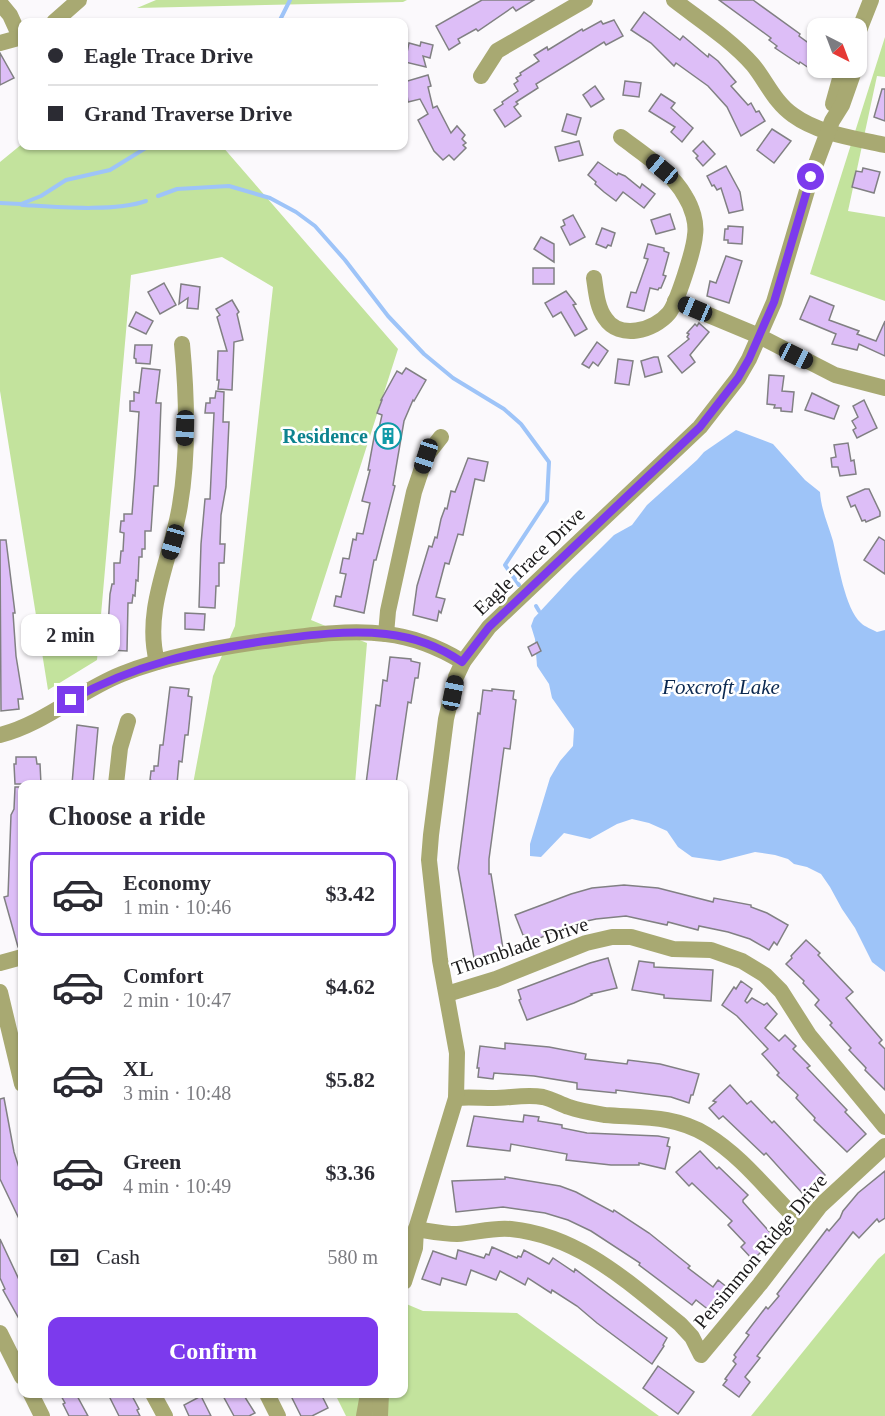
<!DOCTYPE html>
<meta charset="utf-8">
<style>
:root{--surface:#fff;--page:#f2f2f3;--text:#2b2b33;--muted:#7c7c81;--line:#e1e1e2;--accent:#7c3aed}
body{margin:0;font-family:Georgia,serif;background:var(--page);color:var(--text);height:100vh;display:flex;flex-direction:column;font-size:22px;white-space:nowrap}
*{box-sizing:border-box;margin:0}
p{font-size:20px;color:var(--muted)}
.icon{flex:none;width:33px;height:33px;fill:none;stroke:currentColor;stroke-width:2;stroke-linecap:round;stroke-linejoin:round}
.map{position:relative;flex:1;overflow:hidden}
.side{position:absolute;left:18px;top:780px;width:390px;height:618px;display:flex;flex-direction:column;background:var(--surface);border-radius:12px;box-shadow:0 2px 4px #0004}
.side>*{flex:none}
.banner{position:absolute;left:18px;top:18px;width:390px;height:132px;border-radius:12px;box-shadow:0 2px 4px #0004;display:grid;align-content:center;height:132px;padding:0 30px;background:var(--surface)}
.needle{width:39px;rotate:138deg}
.fabs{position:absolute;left:807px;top:18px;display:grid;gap:12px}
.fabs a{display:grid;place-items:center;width:60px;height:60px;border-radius:12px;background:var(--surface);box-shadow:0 2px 4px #0004;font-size:30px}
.end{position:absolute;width:27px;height:27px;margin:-14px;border:8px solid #7c3aed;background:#fff;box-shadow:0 0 0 3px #fff}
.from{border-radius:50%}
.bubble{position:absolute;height:42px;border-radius:12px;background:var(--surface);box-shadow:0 2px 4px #0004;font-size:20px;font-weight:800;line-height:42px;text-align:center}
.car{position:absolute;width:18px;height:36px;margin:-18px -9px;border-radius:8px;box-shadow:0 0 4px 2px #0007;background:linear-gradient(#222 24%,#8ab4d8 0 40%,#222 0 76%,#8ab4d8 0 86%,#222 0)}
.banner b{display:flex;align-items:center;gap:21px;height:57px;font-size:22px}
.banner b+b{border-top:2px solid var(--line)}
.banner i{width:15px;height:15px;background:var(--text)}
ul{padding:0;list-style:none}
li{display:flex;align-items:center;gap:18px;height:84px;margin:0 12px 9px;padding:0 18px;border:3px solid transparent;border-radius:12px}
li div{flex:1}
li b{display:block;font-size:22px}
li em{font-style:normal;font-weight:800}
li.current{border-color:var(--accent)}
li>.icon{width:54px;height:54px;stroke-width:1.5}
h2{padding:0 30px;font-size:27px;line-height:72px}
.pay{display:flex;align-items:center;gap:15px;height:66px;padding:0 30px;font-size:22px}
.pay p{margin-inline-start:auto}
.action{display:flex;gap:12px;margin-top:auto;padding:12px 30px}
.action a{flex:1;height:69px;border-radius:12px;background:var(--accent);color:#fff;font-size:24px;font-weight:800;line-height:69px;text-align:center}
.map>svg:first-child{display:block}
</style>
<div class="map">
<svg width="885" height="1416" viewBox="0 0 885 1416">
<rect width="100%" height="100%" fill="#fbf9fc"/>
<g fill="#c3e39d">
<polygon points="156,0 407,0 403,2 137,8"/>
<polygon points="885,37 885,77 877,76 848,211 885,217 885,301 810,274"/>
<polygon points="22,144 222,146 398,349 311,620 367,643 355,784 193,784 213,676 235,626 273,287 222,257 131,275 97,660 48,690 0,391 0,162"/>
<polygon points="885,1253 885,1416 751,1416 878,1259"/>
<polygon points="404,1303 423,1311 517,1313 659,1416 346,1416 335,1394 404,1394"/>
</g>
<path fill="#9ec4f8" d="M736 430 773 444 805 480 820 492C821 509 828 524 833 541 838 562 845 609 861 623 865 627 872 629 877 632L885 630V972L872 962 855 928 842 909 830 887 821 874 807 867 794 864 788 859 775 855 755 852 720 861 692 857 678 847 667 831 649 823 632 819 617 824 590 839 564 833 541 857 530 856V844L550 778 560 761 573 746 574 729 552 698 549 684 537 666 535 639 531 626 534 618 573 576 614 535 632 525 647 505 697 460 704 452Z"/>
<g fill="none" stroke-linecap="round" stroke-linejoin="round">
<g stroke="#9ec4f8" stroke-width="4">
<polyline points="279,22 290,0"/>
<polyline points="158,196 177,189 229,186 270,198 296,212 315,226 345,260 388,316 424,354 453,378 504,409 521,424 549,462 547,501 505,565 519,585"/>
<polyline points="0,203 21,204 41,196 66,180 110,170 149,146"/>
<path d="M22 205C56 207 115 212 146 201"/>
<polyline points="536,606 539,611"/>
</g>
</g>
<g fill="#ddbef7" stroke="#818083" stroke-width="1.5">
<polygon points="482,0 534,0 516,11 513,7 478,31 476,29 458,39 460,43 449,50 436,26"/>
<polygon points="719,0 753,0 800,34 799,36 818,50 818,57 809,68 800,62 799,64 775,48 777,46 769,40 771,38"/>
<polygon points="644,12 680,40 683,36 708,57 709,54 718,61 736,82 731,86 748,105 751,103 756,112 759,111 765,121 741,136 727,107 708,86 676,63 674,66 651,43 631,30"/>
<polygon points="614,20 623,36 606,45 604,42 536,84 538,88 516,102 518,104 514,107 521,116 505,127 494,110 503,104 502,102 518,91 514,84 518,81 516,78 521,75 520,73 539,61 534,55 547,47 548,50 582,29 583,31 601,21 603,24"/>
<polygon points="421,42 433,45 430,58 423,56 426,67 405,62 409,43 420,46"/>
<polygon points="0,53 14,78 0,85"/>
<polygon points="428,75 431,86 428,87 433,108 437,106 451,133 457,126 465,135 462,139 466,143 463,145 466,148 454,160 449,155 443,160 434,151 418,120 428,114 420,99 408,102 407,95 404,96 404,82"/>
<polygon points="625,81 641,83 639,97 623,95"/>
<polygon points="595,86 604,99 591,107 583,95"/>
<polygon points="882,89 885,89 885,121 874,117"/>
<polygon points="661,94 675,103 671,108 693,128 682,142 671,132 675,127 649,111"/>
<polygon points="567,114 581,118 576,135 562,131"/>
<polygon points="772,129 791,141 774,163 757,150"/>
<polygon points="579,141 583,155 559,161 555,147"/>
<polygon points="703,141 715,154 703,166 696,158 698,156 693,151"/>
<polygon points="598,162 617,175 618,173 625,176 640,188 642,184 655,194 644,208 623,192 616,201 604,192 595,184 596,182 588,175"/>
<polygon points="726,166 740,192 743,210 729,213 721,188 717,190 714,185 712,186 707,176"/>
<polygon points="863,168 880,172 874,193 852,187 856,171 862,172"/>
<polygon points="670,214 675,229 656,234 651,220"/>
<polygon points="573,215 585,237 570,245 561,227 565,225 563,220"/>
<polygon points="728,226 743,227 742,244 728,243 728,240 724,240 725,229 728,229"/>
<polygon points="602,228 615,233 611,246 608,245 606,248 596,244"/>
<polygon points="541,237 554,244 554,262 534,249"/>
<polygon points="648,244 664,248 664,251 669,253 663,275 666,276 661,288 659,288 658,290 650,288 644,311 627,307 631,292 636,293 648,259 644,258"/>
<polygon points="726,256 742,261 729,303 707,296 710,281 716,283"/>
<rect x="533" y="268" width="21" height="16"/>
<polygon points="164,283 176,305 160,314 148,292"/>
<polygon points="181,284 200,287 198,309 187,308 188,298 179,304"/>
<polygon points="566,291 576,304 573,305 587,329 575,336 561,312 553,317 545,303"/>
<polygon points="810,296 834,306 829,320 859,331 857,334 876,341 885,321 885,356 859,344 857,350 832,344 836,334 800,319"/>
<polygon points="232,300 239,312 237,314 243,340 234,342 232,390 218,389 219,380 217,380 218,351 227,351 217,317 220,315 216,309"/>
<polygon points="136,312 153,321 146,334 129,326"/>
<polygon points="699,323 709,332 690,355 695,362 682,373 668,356 689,339 687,337 689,334 687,333 695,324 697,326"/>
<polygon points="597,342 608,351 598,366 593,362 589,368 582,364"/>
<polygon points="135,345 152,345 150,364 136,363 136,359 134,358"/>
<polygon points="654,357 658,357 662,372 645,377 641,361"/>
<polygon points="618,359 633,361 629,385 615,383"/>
<polygon points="142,368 160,370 156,403 161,403 158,486 154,486 151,531 145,531 145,549 142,549 142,557 139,557 138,581 136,580 135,596 133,595 132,603 128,603 127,651 110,650 112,628 108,628 110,594 112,584 114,584 114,563 120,563 121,551 123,551 124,533 120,532 121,521 124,521 124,514 132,514 135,474 139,412 130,411 130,401 134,401 134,392 139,393"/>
<polygon points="406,368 426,380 414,401 413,400 404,421 393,485 395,486 376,560 374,560 364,613 334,606 336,596 341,597 346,574 340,573 343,558 349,559 353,539 356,540 357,533 363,534 370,503 362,501 370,470 368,470 375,432 378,433 382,415 377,413 382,400 381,400 397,371 402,374"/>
<polygon points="769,375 784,376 782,391 794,392 792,412 781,411 781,408 774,408 775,405 767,404"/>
<polygon points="216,391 224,392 223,422 229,422 226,487 221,515 220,544 225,544 224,563 219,563 219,586 216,586 215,608 199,607 201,544 205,499 210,499 214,413 205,413 206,403 210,403 210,398 215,398"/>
<polygon points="812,393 839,406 834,419 805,410"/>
<polygon points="864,400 877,428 857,438 853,430 856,428 852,421 858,417 853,406"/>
<polygon points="848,443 851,461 854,460 856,474 840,476 838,467 832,467 831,458 836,457 834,445"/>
<polygon points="468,458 488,462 484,481 475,479 463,535 458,534 449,564 445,563 436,597 445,599 441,613 439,611 437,621 413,615 417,586 429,546 432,547 435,537 437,538 441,519 445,508 447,509 451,491 455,492"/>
<polygon points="865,489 869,489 880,512 880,516 866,522 865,520 862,521 855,505 851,507 847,497"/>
<polygon points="879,537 885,541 885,574 864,560"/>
<polygon points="0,540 6,540 15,613 13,613 16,656 23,699 18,699 19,709 1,711"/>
<polygon points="185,613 205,614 204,630 185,629"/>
<polygon points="537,642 541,651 532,656 528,647"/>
<polygon points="390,657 411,659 411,661 420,663 418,678 415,678 411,703 408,702 396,784 366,784 376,705 380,706 383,680 387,681"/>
<polygon points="170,687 189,689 188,696 192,697 188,735 185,735 182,762 179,761 177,784 153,784 153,781 150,780 151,771 154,771 154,766 158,766 160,745 163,745"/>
<polygon points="492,689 514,691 513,699 516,700 510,749 504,748 489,859 489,874 491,874 504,955 474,958 458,868 478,713 480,714 483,690 492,691"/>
<polygon points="77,725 98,728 93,784 72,784"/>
<polygon points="16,757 36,757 37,764 40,764 41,784 15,784 14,764 16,764"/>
<polygon points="15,787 22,787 22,947 18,947 4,897 8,896 11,815 14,809"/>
<polygon points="624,885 658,888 713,902 714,898 751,905 751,907 767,913 788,925 777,945 774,942 769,950 750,939 728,932 699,926 698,930 668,922 667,925 626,916 596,919 573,924 528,943 525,935 523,935 515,915 571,894 592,888"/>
<polygon points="806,940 820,953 818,955 853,992 846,998 882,1040 879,1043 885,1049 885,1090 865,1070 866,1068 849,1050 851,1048 830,1025 832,1023 815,1005 819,1000 803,983 804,981 786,964 792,958 791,956"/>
<polygon points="608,958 617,988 591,994 592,995 574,1003 527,1020 519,1000 521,999 518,990 590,963"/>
<polygon points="639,961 654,963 654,967 713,970 711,1001 664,998 664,995 632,990"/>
<polygon points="741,981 752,989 745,1001 747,1003 752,998 764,1005 767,1003 777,1014 765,1028 779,1041 785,1035 796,1046 793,1049 810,1066 807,1068 847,1110 845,1112 866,1134 847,1152 814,1120 815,1118 796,1098 798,1095 777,1075 779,1073 762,1054 768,1049 737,1016 722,1005 734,987 736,989"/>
<polygon points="505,1043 549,1047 586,1054 585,1059 627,1064 628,1060 660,1064 699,1074 693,1095 691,1095 689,1103 671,1097 616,1090 616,1093 577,1089 577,1083 534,1076 494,1073 493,1079 478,1077 479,1068 477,1068 480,1046 505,1049"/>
<polygon points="730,1085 747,1104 751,1101 772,1123 774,1121 825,1175 811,1189 810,1188 803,1194 766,1153 764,1155 723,1116 719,1119 709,1108 716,1102 713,1101"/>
<polygon points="4,1098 14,1152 22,1177 22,1225 0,1179 0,1099"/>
<polygon points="524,1115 539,1117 538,1121 562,1125 562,1128 587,1133 658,1136 669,1138 667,1146 670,1147 665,1169 639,1163 639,1165 611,1165 566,1160 567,1154 511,1144 510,1151 467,1146 474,1116 523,1122"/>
<polygon points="700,1151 717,1169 719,1167 748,1195 743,1200 743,1202 775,1238 753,1260 741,1247 745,1243 728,1225 732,1221 692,1183 689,1186 676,1172"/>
<polygon points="885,1171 885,1218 879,1222 877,1219 859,1238 853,1232 757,1356 760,1358 745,1377 750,1382 739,1397 723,1385 727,1380 725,1379 736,1364 733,1361 736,1357 734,1355 749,1335 746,1333 766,1307 768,1309 779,1296 777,1294 827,1229 829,1231 840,1218 843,1211 858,1193"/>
<polygon points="505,1177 560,1186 576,1192 613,1212 614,1210 649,1233 690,1266 688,1268 713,1287 718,1280 733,1292 714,1314 696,1300 692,1305 639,1265 640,1263 591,1231 568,1220 545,1213 503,1207 456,1212 452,1181 505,1179"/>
<polygon points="0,1239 22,1286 22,1324 3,1290 5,1289 0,1278"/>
<polygon points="492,1247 517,1258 518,1256 521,1257 524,1250 549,1264 553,1258 574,1272 575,1269 667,1338 663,1345 664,1346 652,1364 597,1323 577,1306 552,1290 551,1293 528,1278 525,1285 500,1271 496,1280 471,1270 466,1285 442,1278 440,1285 422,1279 433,1251 456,1259 458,1250 484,1258 486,1254 489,1255"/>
<polygon points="658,1366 694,1392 678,1414 643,1388"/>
<polygon points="60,1394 76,1394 88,1416 69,1416 63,1404 65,1403"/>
<polygon points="108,1394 131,1394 139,1409 137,1410 140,1416 119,1416"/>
<polygon points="222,1394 243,1394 255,1413 249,1416 234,1416"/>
<polygon points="290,1394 321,1394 328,1408 312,1416 301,1416"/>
<polygon points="201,1396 211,1416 189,1416 184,1405"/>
</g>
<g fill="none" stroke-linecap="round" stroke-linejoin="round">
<g stroke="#a8a972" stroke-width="16">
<path d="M674 0C700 20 731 40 753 65 766 81 775 103 793 115 819 134 855 138 885 145"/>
<polyline points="0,3 10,15 20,37"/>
<polyline points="54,22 79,0"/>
<polyline points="856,38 871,0"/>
<polyline points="0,43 22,37"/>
<polyline points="481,76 497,51 585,0"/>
<polyline points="833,104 843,68"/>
<path d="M594 278C596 291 597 307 605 318 619 340 654 331 669 313 677 303 694 250 695 235 697 223 692 207 685 196 671 171 643 154 621 137"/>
<polyline points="675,301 759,336 835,375 885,388"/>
<polyline points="386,634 388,611 414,492 426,456 441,437"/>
<path d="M157 662C143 609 172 557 180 505 189 452 187 397 182 344"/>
<path d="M0 735C44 724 79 691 122 674 167 656 216 648 264 641 304 636 346 629 386 634 413 637 440 648 463 662"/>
<polyline points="116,784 120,748 128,721"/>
<polyline points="0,963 22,957"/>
<polyline points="0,992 22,1084"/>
<polyline points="447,994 496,979 586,943 612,937 631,937 673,949 711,950 742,961 765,975 781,991 809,1035 885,1127"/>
<path d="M456 1098C468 1097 481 1098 493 1098 510 1098 526 1094 543 1097 552 1099 560 1104 569 1107 580 1111 593 1113 605 1115 641 1118 674 1115 707 1135 746 1159 771 1196 804 1226"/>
<path d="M416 1229C429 1231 444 1234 457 1234 475 1233 493 1227 511 1229 580 1236 629 1283 680 1324L692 1337 701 1355 760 1284 820 1206 885 1146"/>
<polyline points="404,1282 415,1248 416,1229 456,1098 457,1053 440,960 429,860 431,835 446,719 456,677 463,662 489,627 700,427 738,378 749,359 774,302 811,177 832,121 842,105 855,68"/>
<polyline points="0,1333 22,1377"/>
<polyline points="31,1394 42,1416"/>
<polyline points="153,1394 165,1416"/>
<polyline points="267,1394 278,1416"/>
<polyline points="364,1416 368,1394"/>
<polyline points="380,1416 381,1394"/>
</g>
</g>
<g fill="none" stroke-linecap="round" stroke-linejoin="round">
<path stroke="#7c3aed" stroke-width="8" d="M71 700C134 664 201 650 272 640 309 635 348 630 386 634 413 637 440 647 462 662L489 627 700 427 738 378 749 359 774 302 811 177"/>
</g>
<defs>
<g id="building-ring" transform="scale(1.35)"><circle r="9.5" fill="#fff" stroke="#0f9aa8" stroke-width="1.5"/><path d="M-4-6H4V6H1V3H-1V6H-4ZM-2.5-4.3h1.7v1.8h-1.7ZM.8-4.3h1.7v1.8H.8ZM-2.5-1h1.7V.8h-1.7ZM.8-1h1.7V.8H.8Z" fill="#0f9aa8"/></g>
</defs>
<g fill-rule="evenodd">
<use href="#building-ring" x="388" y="436"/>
</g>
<g text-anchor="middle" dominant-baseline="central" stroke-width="5" stroke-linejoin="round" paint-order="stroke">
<g font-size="20" font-weight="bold" fill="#0d838f" stroke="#fff" text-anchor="end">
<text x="368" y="436">Residence</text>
</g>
<g font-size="20" fill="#1b1a1b" stroke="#fff">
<text transform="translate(529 561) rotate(-44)">Eagle Trace Drive</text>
<text transform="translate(520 946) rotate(-19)">Thornblade Drive</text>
<text transform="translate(760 1251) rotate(-50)">Persimmon Ridge Drive</text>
</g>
<g font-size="21" font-style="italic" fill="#0b2951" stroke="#fff">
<text x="721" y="687">Foxcroft Lake</text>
</g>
</g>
</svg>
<div class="fabs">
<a><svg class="needle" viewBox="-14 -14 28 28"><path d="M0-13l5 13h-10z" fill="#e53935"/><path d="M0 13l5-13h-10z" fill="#7c7c81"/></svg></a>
</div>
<i class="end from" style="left:811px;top:177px"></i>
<i class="end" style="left:71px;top:700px"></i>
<div class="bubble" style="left:21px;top:614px;width:99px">2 min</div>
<i class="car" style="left:662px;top:169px;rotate:310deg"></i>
<i class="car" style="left:695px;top:309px;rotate:293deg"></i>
<i class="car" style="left:796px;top:356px;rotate:116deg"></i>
<i class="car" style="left:185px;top:428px;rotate:182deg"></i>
<i class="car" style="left:426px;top:456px;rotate:198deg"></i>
<i class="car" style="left:173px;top:542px;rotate:196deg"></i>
<i class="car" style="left:453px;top:693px;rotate:11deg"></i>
<div class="banner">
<b><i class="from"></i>Eagle Trace Drive</b>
<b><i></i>Grand Traverse Drive</b>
</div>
<section class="side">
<h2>Choose a ride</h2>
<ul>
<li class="current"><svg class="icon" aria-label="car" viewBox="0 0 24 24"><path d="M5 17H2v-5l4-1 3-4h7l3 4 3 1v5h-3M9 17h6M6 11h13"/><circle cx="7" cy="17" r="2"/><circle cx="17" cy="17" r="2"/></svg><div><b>Economy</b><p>1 min · 10:46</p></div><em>$3.42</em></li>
<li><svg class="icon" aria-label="car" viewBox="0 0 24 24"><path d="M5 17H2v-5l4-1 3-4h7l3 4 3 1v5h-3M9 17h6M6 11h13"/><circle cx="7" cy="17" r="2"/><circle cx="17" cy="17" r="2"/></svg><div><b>Comfort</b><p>2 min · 10:47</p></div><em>$4.62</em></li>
<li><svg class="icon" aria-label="car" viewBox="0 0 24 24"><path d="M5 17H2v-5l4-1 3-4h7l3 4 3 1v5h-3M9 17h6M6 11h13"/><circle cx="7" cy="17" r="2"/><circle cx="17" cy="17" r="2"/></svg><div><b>XL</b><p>3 min · 10:48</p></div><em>$5.82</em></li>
<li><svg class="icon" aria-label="car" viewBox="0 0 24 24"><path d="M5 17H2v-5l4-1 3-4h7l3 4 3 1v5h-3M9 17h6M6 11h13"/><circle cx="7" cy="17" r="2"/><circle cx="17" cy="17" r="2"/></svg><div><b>Green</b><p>4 min · 10:49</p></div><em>$3.36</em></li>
</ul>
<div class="pay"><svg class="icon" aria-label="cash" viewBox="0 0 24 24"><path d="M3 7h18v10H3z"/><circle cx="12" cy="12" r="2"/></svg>Cash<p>580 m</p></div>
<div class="action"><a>Confirm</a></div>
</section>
</div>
